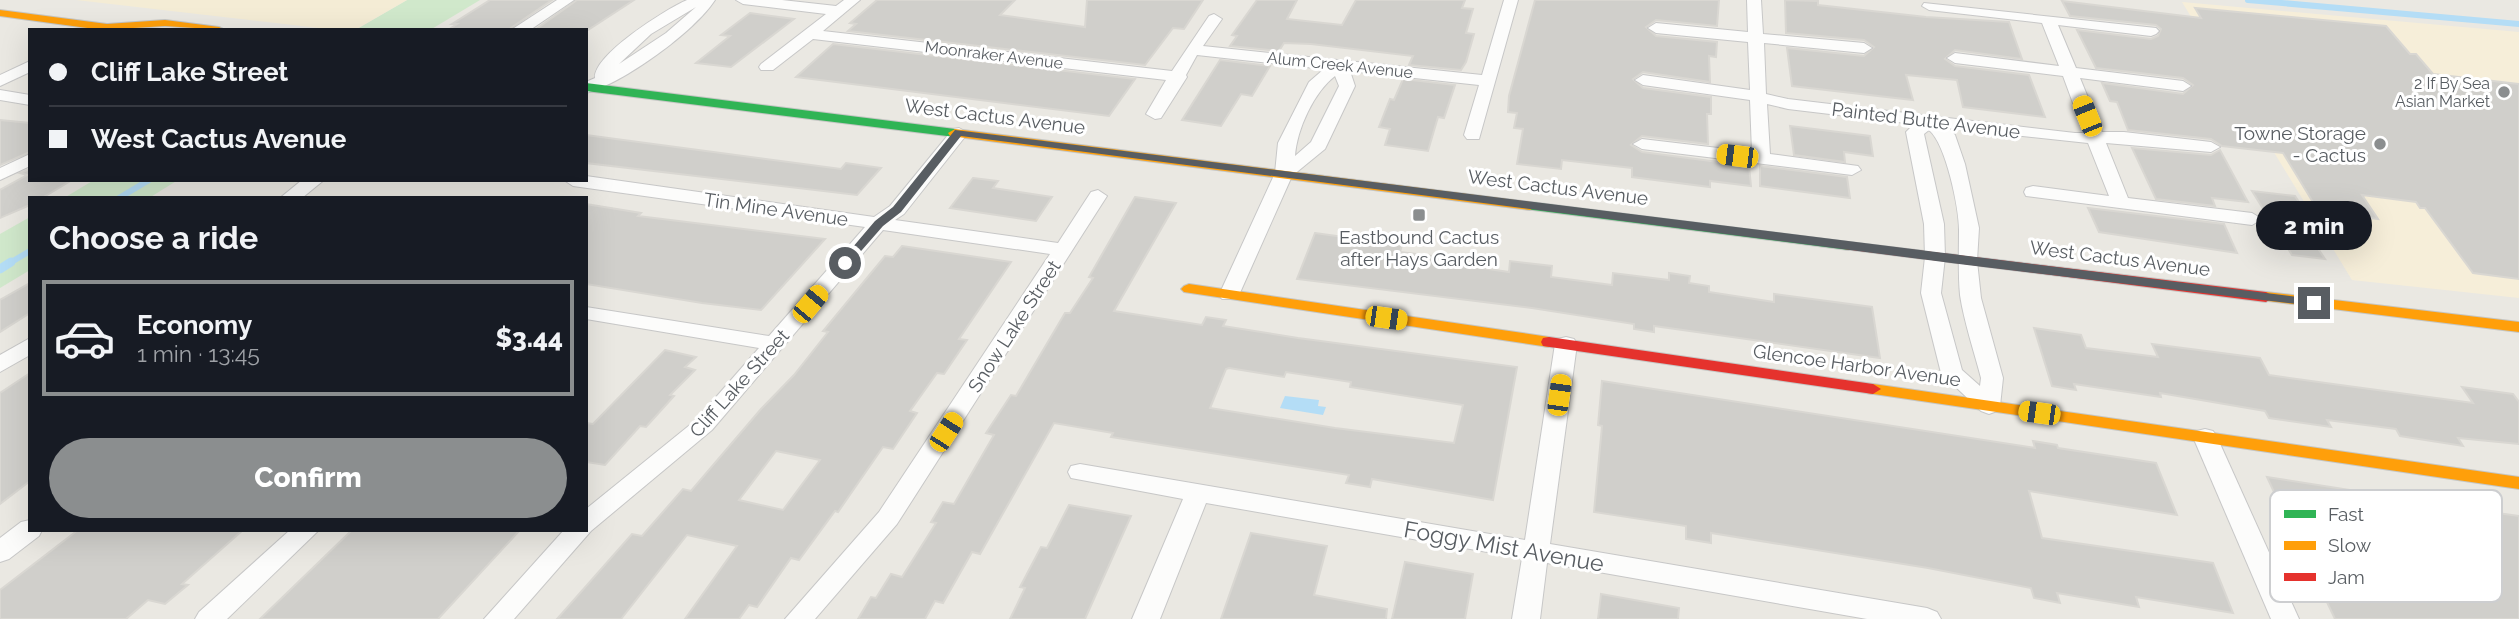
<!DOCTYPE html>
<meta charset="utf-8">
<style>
:root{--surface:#171b24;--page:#242831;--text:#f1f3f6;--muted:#9ea1a6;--line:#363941;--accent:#8b8e8f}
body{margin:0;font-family:Raleway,sans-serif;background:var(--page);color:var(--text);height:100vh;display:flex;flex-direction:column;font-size:26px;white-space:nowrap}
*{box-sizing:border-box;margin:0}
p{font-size:23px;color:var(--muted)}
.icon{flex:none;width:38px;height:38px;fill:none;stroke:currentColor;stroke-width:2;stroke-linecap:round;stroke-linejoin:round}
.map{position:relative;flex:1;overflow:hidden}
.panel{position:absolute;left:28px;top:196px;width:560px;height:336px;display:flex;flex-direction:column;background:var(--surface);border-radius:0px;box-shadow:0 7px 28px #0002}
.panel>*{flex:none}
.top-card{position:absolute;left:28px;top:28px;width:560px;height:154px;border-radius:0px;box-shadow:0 7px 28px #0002;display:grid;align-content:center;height:154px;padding:0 21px;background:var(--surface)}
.end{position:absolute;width:32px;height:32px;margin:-16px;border:9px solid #585d62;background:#fff;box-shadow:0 0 0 4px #fff}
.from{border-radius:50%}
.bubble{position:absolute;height:49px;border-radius:24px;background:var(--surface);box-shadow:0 7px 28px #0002;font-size:23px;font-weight:800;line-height:49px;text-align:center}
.car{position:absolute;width:21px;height:42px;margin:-21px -10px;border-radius:9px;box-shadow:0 0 5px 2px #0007;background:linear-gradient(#f5c518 24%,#345 0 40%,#f5c518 0 76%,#345 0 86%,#f5c518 0)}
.top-card b{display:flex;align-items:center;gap:24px;height:66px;font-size:26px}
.top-card b+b{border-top:2px solid var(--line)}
.top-card i{width:18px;height:18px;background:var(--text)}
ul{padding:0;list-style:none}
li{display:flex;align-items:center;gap:21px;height:116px;margin:0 14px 10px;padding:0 7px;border:4px solid transparent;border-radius:0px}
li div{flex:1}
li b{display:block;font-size:26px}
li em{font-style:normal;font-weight:800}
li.on{border-color:var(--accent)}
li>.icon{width:63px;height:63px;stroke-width:1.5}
h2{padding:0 21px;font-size:32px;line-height:84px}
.primary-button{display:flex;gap:14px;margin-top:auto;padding:14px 21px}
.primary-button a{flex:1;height:80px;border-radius:42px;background:var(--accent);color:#fff;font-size:28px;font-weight:800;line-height:80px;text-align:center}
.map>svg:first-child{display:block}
</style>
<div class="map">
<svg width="2519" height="619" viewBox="0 0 2519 619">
<rect width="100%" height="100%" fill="#eae8e2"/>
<polygon fill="#f6eed9" points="2182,2 2519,32 2519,298 2352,280"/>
<g fill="#d0e8cb">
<polygon points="407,0 480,0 430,30 355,30"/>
<polygon points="94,180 178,180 149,198 64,198"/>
<polygon points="30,217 30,270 0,288 0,234"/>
</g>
<polygon fill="#f4ecd5" points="76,0 407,0 355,30 336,30"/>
<polygon fill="#b4ddf6" points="1285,396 1319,400 1318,406 1326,407 1323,415 1280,408"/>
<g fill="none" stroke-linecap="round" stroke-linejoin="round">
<g stroke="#b4ddf6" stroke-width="6">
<polyline points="2248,0 2519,24"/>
<polyline points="119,198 149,180"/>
<polyline points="8,264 30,251"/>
</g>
<polyline stroke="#b4ddf6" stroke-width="9" points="0,269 11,262"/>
</g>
<g fill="#d0cfcb" stroke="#d9d7d2" stroke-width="2" fill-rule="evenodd">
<polygon points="490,0 552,0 508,30 448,30 457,24 452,24"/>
<polygon points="577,0 634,0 588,30 535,30"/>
<polygon points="877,0 1015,0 1000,15 1085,27 1087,0 1203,0 1184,29 1173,28 1145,65 848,31 856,24 850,23"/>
<polygon points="1257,0 1297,0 1287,19 1342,25 1356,0 1465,0 1462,8 1473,9 1466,33 1474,34 1466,62 1461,70 1409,65 1413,56 1311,44 1284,43 1279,51 1230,46 1237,36 1232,35"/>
<polygon points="1535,0 1719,0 1717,26 1656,20 1646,27 1656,36 1717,42 1716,57 1709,56 1710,82 1643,72 1633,79 1643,88 1711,97 1711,114 1707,114 1708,144 1642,136 1631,145 1642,152 1749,166 1751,186 1710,181 1710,187 1632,177 1632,168 1562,160 1561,169 1517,164 1523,129 1514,128 1517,113 1508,112 1509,96"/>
<polygon points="1785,0 1818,1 1818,5 1926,17 2009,22 2022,59 1955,50 1945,59 1955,66 2029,75 2045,117 1963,107 1957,80 1906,75 1913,100 1792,86 1787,48 1864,56 1874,47 1864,40 1786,33"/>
<polygon points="2062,1 2201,18 2195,8 2386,26 2410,54 2416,54 2433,74 2519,84 2519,279 2473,273 2425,208 2420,208 2416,202 2362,195 2378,219 2319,212 2283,153 2222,146 2211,139 2128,130 2117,102 2110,101 2102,83 2183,94 2193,85 2183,78 2096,68 2077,30 2151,39 2158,36 2161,29 2156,25 2070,16"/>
<polygon points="750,13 794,19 731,67 696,63 730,36 721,35"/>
<polygon points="833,44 1135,79 1109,116 796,77"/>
<polygon points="1220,60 1270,66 1252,96 1241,94 1221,126 1182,120"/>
<polygon points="1403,79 1455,85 1444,118 1438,117 1428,151 1385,145 1390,129 1379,127 1390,99 1394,100"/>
<polygon points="0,120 30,123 30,152 0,165"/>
<polygon points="1790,126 1870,136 1873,156 1844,152 1845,162 1794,155"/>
<polygon points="586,135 841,169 846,163 881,168 857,195 586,163"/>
<polygon points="2132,148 2211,155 2220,150 2248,202 2212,198 2215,206 2156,199"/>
<polygon points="1760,166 1847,177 1850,198 1760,186"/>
<polygon points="30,169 30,180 72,180 42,198 30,198 30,205 0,218 0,190 27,175 20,173"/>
<polygon points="973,178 998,181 993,188 1052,197 1036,221 950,208"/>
<polygon points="2252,191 2295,196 2314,225 2301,223 2325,259 2292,255"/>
<path d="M1135 197 1176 203 1114 311 1202 325 1206 317 1226 320 1223 326 1298 338 1517 367 1493 500 1372 479 1370 487 1346 483 1349 475 1111 437 1113 433 1054 423 980 554 972 552 943 603 935 601 925 619H858L871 597 876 598 891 574 902 577 936 523 931 522 943 502 954 504 994 435 986 433 1011 395 1016 396 1065 313H1070L1093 278 1089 277ZM1229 368 1284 377 1286 372 1351 382 1350 387 1463 405 1454 443 1335 428 1210 408 1226 369Z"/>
<polygon points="586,204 641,213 638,216 825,239 761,310 702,303 586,284"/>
<polygon points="2088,208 2224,224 2237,253 2099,232"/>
<polygon points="1315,233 1402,245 1400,252 1449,258 1448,263 1509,272 1510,261 1552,266 1551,277 1612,285 1613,273 1669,280 1669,273 1690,276 1689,283 1709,286 1709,292 1774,302 1774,294 1872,307 1880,358 1654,326 1654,332 1634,329 1634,324 1532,308 1297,279"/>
<path d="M902 246 1011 262 959 339 967 340 944 374 937 373 910 411 917 413 893 449 883 447 838 512 835 511 799 560 791 558 757 607 749 605 739 619H685L737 546 687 535 621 619H557L632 534 642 536 683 489 691 491 761 409 794 375 828 332 823 331 885 256 893 257ZM776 451 820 460 783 510 739 500Z"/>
<polygon points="30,283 30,313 0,332 0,300"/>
<polygon points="2034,328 2081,335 2086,348 2158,357 2152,344 2260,358 2269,375 2333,384 2473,403 2462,387 2513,394 2519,402 2519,444 2458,438 2463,446 2400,436 2396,429 2327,420 2331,427 2269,418 2265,411 2160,393 2161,397 2074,384 2076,390 2052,386"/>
<polygon points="665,350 696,357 685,367 695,370 670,395 674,396 646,427 640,426 605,465 586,462 586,423 593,424"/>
<polygon points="30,373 30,481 0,504 0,393"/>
<polygon points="1602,381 2035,448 2033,441 2057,445 2058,448 2156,463 2177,515 2029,491 2042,538 2213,563 2233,613 2136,597 2139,607 2057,593 2060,603 2034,598 2031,588 1928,568 1711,533 1711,543 1686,539 1686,526 1594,512 1602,426 1598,425"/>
<polygon points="2267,477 2407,499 2402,491 2429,495 2434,504 2519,516 2519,619 2335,619 2316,579 2390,590 2365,544 2293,533"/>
<polygon points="1069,505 1131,516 1085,619 1010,619 1025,588 1020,587 1041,547 1047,548"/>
<polygon points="78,530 243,530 182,584 188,585 165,604 148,600 126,619 0,619 0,590"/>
<polygon points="352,530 520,530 438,619 260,619"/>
<polygon points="1251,533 1327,546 1314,595 1387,609 1386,619 1221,619"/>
<polygon points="1405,562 1473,574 1465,619 1392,619"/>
<polygon points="1601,594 1679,608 1678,619 1598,619"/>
</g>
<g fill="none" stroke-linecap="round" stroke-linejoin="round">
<g stroke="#c7c7c7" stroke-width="2">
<g id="street">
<polygon points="557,0 574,0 530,30 511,30"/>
<path d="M687 0H715C694 32 624 83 586 93V82L595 78C593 55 666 9 687 0ZM696 7 666 33 619 64 651 34Z"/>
<path d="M736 0H782L836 6 844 0H860L823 31 1172 71 1209 16 1214 14 1222 19 1203 46 1482 75 1504 0H1518L1479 139H1467L1464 135 1479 85 1350 71 1355 86 1325 149 1292 176 1239 295 1236 299H1222L1219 295 1275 173 1278 143 1309 82 1324 69 1197 55 1186 75 1187 77 1161 118 1155 119 1146 114 1166 80 813 39 773 70H761L759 67 761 64 826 14 743 4ZM1335 76 1339 86 1311 142 1295 156C1297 129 1314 92 1335 76Z"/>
<path d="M1747 0H1761L1763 34 1864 43 1872 48 1864 53 1764 43 1766 94 1788 99 2075 133H2084L2063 76 1955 63 1947 58 1955 53 2059 66 2042 23 1929 10 1922 6 1924 3 2156 28 2159 31 2156 34 2151 36 2058 25 2076 68 2183 81 2191 86 2183 91 2080 78 2102 132H2124L2211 142 2220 147 2211 152 2106 143 2128 198 2252 213 2262 219 2252 225 2026 196 2024 192 2026 188 2033 186 2109 196 2088 143 1949 128 1955 135 1965 164 1979 228 1977 261 1981 298 2003 378 2000 406 1997 411 1989 414 1981 411 1941 373 1921 293 1925 257 1924 224 1906 132 1914 124 1788 109 1767 104 1770 154 1858 166 1861 170 1852 175 1642 149 1633 144 1642 139 1752 152 1750 100 1643 85 1635 80 1643 75 1750 90 1748 42 1656 33 1648 28 1656 23 1748 32ZM1929 130C1946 144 1959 208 1959 230 1959 252 1958 273 1960 295 1964 322 1974 351 1981 378L1980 386 1962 370 1941 293 1945 257 1944 224 1924 134Z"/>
<polygon points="30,61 30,72 0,86 0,75"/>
<polygon points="0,90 30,95 30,105 0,100"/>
<polygon points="959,128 968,133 904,214 895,220 1058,243 1091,192 1098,190 1107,196 897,524 815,619 785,619 879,512 1050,254 883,230 712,430 591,531 514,619 484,619 564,530 586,530 586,509 696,420 759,348 586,319 586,307 769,336 865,227 573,186 564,180 586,180 586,176 874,217 890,206 953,129"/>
<polygon points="30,154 30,166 0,180 0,168"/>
<polygon points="302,180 324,180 302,198 280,198"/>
<polygon points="1566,337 1574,339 1577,344 1550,544 1927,608 1937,612 1941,619 1867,619 1547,563 1540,619 1512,619 1522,558 1206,503 1160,619 1132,619 1183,499 1071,478 1068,472 1071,466 1080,464 1525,540 1555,344 1558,339"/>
<polygon points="30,338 30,355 0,372 0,355"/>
<polygon points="2205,429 2213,431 2217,437 2299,619 2271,619 2193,437 2197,431"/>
<polygon points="30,520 30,530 42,530 39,536 9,559 0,562 0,538 21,522"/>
<polygon points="290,530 319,530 227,619 195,619 199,612"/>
</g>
</g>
<g stroke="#c5c6c4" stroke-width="2">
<g id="fast">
<polygon points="586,83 955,129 962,133 955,137 586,91"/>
<polygon points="1530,202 1849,242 1856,246 1849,250 1525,209 1523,206"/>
</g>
</g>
<g stroke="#c5c6c4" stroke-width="2">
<g id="slow">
<polygon points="0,10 107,24 165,20 219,27 225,30 165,26 102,30 0,16"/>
<polygon points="955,129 1530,202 1537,206 1530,210 950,136 948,133"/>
<polygon points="1189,284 1549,337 1557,342 1549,347 1184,292 1181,289 1184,286"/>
<polygon points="2266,292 2519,322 2519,332 2260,300 2258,297"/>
<polygon points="1873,384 2519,477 2519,489 1867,393 1865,389"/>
</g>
</g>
<g stroke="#c5c6c4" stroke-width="2">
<g id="jam">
<polygon points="1849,242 2266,292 2274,297 2266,302 1844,249 1842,246"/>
<polygon points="1549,337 1873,384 1881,389 1873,394 1543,346 1541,342 1543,338"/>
</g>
</g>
<use href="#street" fill="#fcfcfb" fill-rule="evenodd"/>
<use href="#fast" fill="#30b455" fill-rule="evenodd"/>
<use href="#slow" fill="#ff9f0a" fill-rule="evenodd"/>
<use href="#jam" fill="#e5322d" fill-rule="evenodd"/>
</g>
<polygon fill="#585d62" points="955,130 2314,299 2320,303 2314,306 1967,265 961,136 901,212 883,226 848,266 841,266 841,261 875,221 893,207"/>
<g fill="#8b8e8f" stroke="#fff" stroke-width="2.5">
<circle cx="2504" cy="92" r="7"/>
<circle cx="2380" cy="144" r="7"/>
<rect x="1412" y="208" width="14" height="14" rx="3.5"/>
</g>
<g text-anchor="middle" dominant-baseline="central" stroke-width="6" stroke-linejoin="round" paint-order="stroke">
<g font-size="16" fill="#585d62" stroke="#fff">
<text transform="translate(994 55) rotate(7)">Moonraker Avenue</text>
<text transform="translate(1340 65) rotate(6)">Alum Creek Avenue</text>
</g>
<g font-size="16" fill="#585d62" stroke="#fff" text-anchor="end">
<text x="2490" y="83">2 If By Sea<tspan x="2490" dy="18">Asian Market</tspan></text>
</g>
<g font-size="19" fill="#585d62" stroke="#fff">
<text transform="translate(995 116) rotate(7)">West Cactus Avenue</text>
<text transform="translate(1926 120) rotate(7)">Painted Butte Avenue</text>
<text transform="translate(1558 187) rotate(7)">West Cactus Avenue</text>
<text transform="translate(776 209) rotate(8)">Tin Mine Avenue</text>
<text transform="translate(2120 258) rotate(7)">West Cactus Avenue</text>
<text transform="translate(1014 326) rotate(-57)">Snow Lake Street</text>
<text transform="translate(1857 365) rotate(8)">Glencoe Harbor Avenue</text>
<text transform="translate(739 383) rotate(-48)">Cliff Lake Street</text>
</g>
<g font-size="19" fill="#585d62" stroke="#fff" text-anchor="end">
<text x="2366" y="133">Towne Storage<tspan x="2366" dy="22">- Cactus</tspan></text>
<text x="1419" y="237" text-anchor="middle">Eastbound Cactus<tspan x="1419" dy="22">after Hays Garden</tspan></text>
</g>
<g font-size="23" fill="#585d62" stroke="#fff">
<text transform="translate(1504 546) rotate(10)">Foggy Mist Avenue</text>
</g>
</g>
<rect x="2270" y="490" width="232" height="112" rx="10" fill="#fff" stroke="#cdced0" stroke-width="2"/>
<rect x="2284" y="510" width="32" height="8" fill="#30b455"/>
<rect x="2284" y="541" width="32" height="9" fill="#ff9f0a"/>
<rect x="2284" y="573" width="32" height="8" fill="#e5322d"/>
<g font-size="19" fill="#585d62">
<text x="2328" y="521">Fast</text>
<text x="2328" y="552">Slow</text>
<text x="2328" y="584">Jam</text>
</g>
</svg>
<i class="end from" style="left:845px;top:263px"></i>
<i class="end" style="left:2314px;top:303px"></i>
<div class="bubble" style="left:2256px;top:201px;width:116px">2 min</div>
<i class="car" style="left:2087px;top:116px;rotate:338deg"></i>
<i class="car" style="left:1737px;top:156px;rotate:277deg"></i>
<i class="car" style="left:810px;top:304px;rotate:40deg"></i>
<i class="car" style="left:1386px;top:318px;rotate:98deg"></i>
<i class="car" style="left:1559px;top:395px;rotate:8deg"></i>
<i class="car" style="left:2039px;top:413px;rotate:278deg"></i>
<i class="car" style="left:946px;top:432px;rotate:33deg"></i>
<div class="top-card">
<b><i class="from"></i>Cliff Lake Street</b>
<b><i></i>West Cactus Avenue</b>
</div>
<section class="panel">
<h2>Choose a ride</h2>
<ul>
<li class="on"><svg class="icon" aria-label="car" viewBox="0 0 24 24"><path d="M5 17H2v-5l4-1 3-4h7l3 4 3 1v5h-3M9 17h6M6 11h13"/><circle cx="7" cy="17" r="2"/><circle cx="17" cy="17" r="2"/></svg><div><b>Economy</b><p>1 min · 13:45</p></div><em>$3.44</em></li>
</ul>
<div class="primary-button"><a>Confirm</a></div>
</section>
</div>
